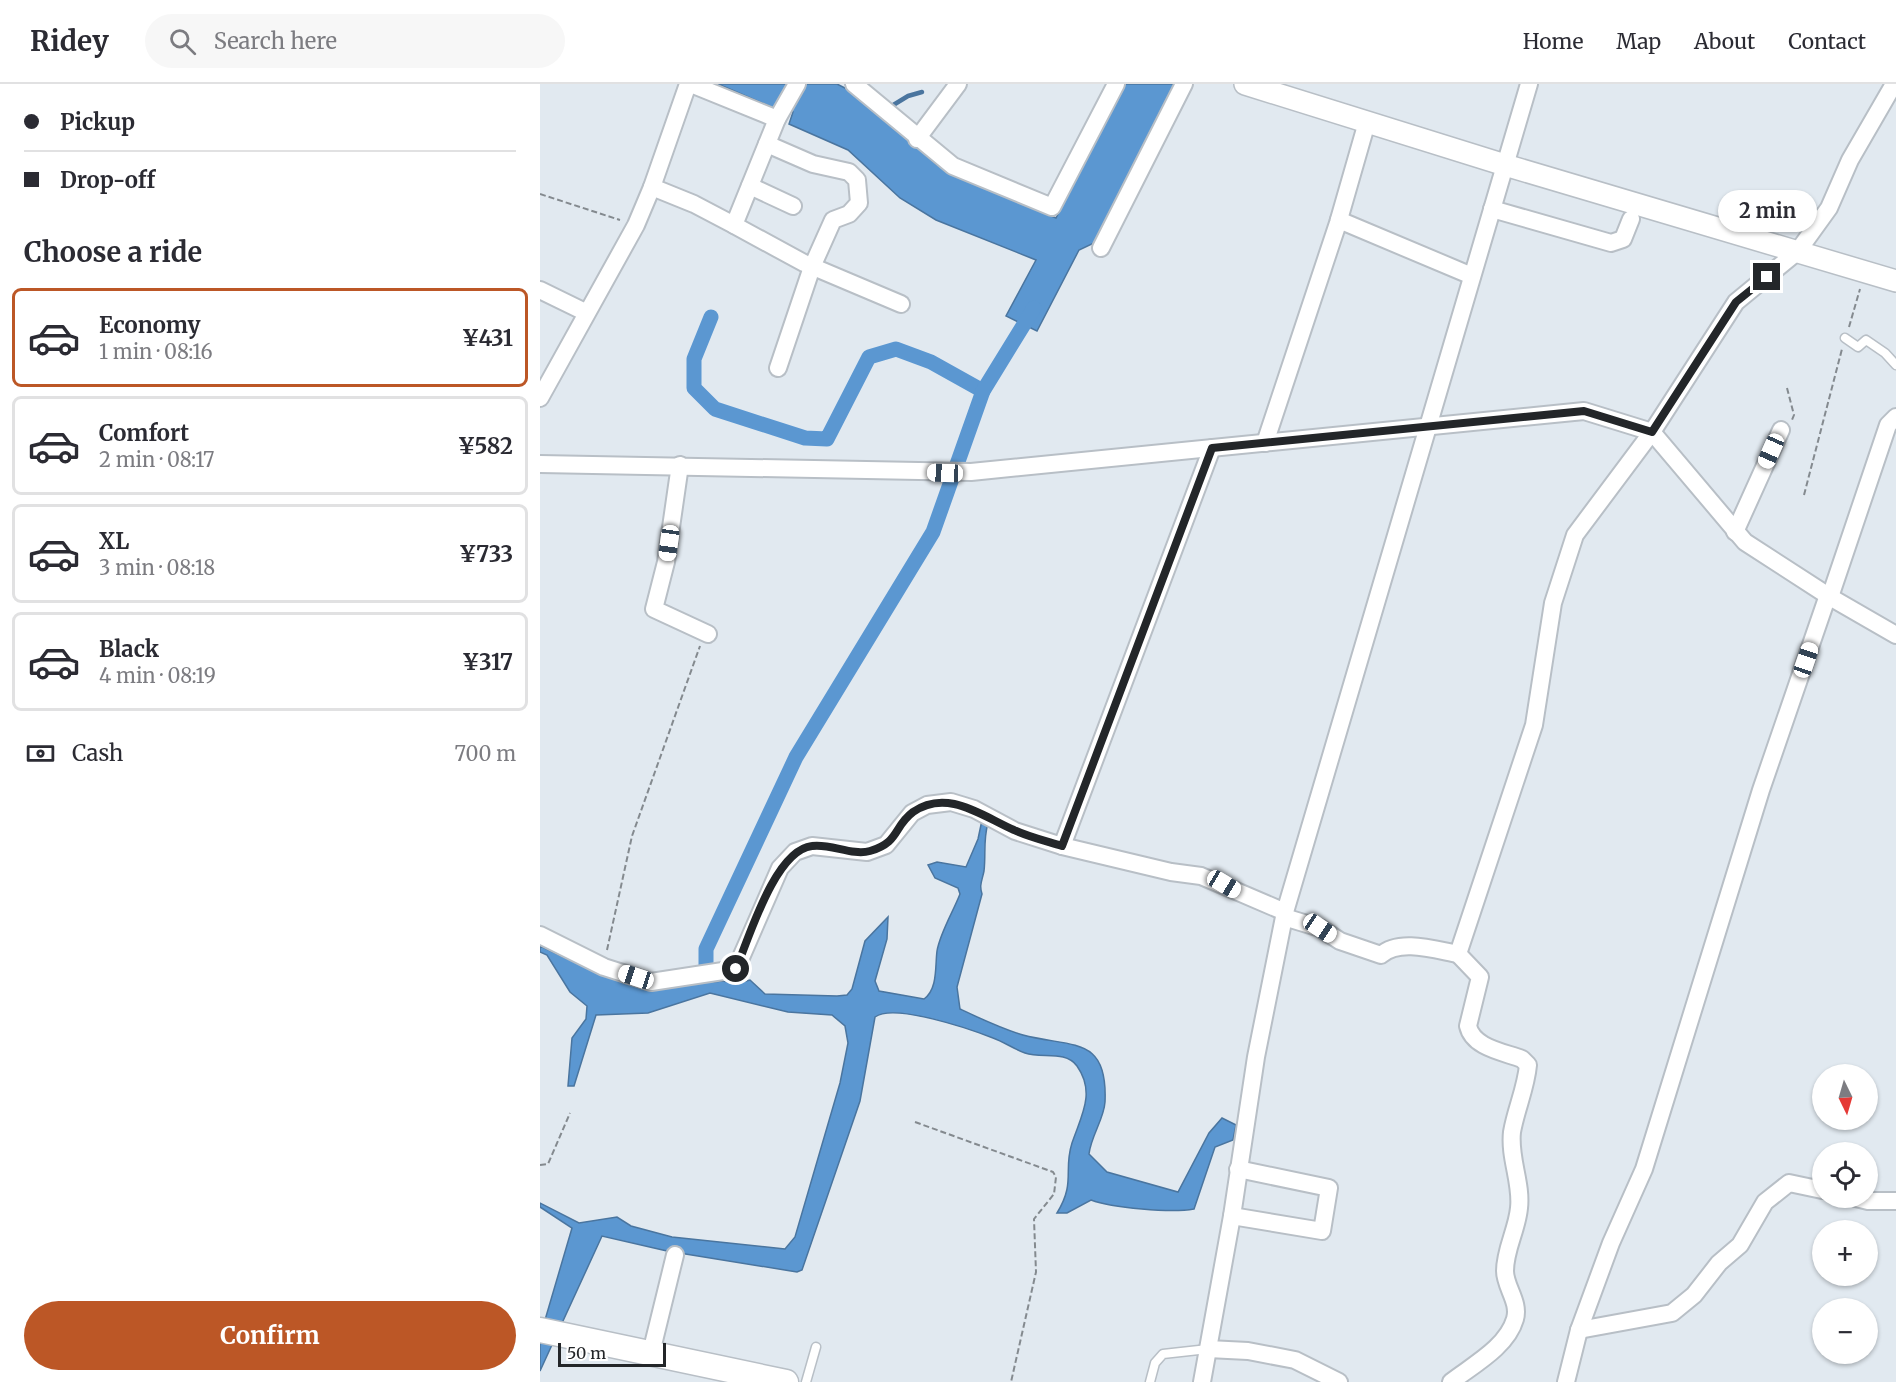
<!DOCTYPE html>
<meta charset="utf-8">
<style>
:root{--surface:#fff;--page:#f7f7f7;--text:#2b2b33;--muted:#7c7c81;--line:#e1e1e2;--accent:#bc5726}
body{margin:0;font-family:Merriweather,serif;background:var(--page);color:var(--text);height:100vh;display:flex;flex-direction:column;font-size:22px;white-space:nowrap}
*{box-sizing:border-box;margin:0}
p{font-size:20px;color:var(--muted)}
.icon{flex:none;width:33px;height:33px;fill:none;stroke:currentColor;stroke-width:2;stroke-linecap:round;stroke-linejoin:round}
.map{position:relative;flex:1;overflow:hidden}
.details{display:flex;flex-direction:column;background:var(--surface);width:540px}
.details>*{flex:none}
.top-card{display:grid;align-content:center;height:132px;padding:0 24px;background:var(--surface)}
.needle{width:39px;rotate:175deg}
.fabs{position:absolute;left:1272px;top:980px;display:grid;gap:12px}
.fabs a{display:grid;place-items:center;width:66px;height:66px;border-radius:50%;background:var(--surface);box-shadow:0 2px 4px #0004;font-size:30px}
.scale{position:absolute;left:18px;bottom:15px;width:108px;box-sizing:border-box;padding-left:6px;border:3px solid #232629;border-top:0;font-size:16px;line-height:21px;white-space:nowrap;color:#232629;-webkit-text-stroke:4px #fff;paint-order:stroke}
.end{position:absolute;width:27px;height:27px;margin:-14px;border:8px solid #232629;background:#fff;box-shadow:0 0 0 3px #fff}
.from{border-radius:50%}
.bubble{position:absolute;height:42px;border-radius:21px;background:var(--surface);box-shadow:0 2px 4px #0004;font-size:20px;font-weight:700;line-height:42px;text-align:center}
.car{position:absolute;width:18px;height:36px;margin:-18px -9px;border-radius:8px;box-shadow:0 0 4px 2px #0007;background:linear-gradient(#fff 24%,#345 0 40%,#fff 0 76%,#345 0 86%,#fff 0)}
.top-card b{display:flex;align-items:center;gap:21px;height:57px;font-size:22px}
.top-card b+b{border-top:2px solid var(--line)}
.top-card i{width:15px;height:15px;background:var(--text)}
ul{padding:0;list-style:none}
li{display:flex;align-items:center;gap:18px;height:99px;margin:0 12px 9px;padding:0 12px;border:3px solid var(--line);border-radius:9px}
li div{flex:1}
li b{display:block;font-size:22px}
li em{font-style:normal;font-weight:700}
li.current{border-color:var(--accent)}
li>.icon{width:54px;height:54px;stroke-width:1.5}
h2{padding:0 24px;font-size:27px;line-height:72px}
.pay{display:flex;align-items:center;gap:15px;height:66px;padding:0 24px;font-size:22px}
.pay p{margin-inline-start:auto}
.primary-button{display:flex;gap:12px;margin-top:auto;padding:12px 24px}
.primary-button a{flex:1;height:69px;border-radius:36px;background:var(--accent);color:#fff;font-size:24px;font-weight:700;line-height:69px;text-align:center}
header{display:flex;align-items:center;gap:36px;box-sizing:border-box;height:84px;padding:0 30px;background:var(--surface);border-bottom:2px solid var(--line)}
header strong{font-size:28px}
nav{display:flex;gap:33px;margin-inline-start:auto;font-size:21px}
.search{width:420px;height:54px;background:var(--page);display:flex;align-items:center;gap:15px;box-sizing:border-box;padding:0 21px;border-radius:33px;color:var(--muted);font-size:22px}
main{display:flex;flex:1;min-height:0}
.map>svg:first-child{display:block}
</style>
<header>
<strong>Ridey</strong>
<div class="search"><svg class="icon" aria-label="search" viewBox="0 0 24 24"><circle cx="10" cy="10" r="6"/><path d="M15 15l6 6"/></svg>Search here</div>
<nav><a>Home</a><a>Map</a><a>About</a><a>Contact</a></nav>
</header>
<main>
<section class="details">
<div class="top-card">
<b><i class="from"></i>Pickup</b>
<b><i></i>Drop-off</b>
</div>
<h2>Choose a ride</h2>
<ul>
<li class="current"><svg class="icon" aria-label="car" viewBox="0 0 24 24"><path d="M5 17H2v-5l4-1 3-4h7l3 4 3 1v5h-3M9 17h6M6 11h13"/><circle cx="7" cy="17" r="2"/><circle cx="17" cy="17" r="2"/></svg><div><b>Economy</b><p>1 min · 08:16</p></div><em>¥431</em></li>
<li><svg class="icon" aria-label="car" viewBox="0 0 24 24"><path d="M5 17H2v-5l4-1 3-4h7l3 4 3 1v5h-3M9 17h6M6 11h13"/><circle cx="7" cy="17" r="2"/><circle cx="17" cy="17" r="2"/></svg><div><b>Comfort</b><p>2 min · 08:17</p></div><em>¥582</em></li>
<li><svg class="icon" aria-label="car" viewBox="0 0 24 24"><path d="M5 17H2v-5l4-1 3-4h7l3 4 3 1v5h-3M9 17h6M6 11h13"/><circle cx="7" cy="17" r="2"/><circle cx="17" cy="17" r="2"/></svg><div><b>XL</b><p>3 min · 08:18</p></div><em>¥733</em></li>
<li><svg class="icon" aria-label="car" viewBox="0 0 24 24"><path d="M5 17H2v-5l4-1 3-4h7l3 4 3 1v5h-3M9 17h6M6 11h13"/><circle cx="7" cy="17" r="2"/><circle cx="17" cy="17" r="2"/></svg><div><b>Black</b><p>4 min · 08:19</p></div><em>¥317</em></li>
</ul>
<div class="pay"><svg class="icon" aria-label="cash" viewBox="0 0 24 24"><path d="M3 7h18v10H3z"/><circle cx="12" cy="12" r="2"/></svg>Cash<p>700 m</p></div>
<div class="primary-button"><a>Confirm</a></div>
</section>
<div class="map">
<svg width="1356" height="1298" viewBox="0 0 1356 1298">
<rect width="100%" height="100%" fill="#e1e9f0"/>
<g fill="#5b97d1" stroke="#4a759f" stroke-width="1.5">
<polygon points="178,0 297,0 317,10 396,80 415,92 516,134 585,0 636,0 554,159 539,166 497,247 466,232 496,176 396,136 360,114 308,66 249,40 253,28 238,21 234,24"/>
<path d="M442 736 448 739C443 756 446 770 444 787 442 797 439 801 442 810L417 903 420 925C439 934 462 945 483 951 532 964 568 951 565 1018 564 1035 551 1052 549 1070L567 1088 638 1108 669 1049 682 1034 696 1041 693 1056 675 1063 654 1125C631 1129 572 1124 551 1116L527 1129H517C536 1098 523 1087 532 1059 541 1032 556 1009 537 982 525 966 502 975 485 969 474 965 464 958 453 954 430 945 354 919 335 933L320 1017 262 1186 257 1188 127 1167 62 1152 0 1287V1240L5 1236 32 1144 0 1123V1119L39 1139 77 1133 91 1142 132 1153 245 1165 255 1153 300 999 308 959 305 942 292 931 248 928 170 909 108 929 56 931 34 1002H28L32 954 46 935 47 922 30 908 7 871 0 868V862L43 882 109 905 182 897 198 899 210 896 225 910 297 912 307 911 312 905 325 857 348 833 347 855 335 897 339 907 384 915C398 905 395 882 397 867 400 849 413 828 420 810L418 804 395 794 388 781 397 778 426 783 438 755Z"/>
</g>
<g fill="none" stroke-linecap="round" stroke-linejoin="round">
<polyline stroke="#4a759f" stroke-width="4.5" points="350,23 368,12 382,8"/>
<g stroke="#5b97d1" stroke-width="15">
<polyline points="171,233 154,275 154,304 175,325 265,354 287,355 329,273 356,265 391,278 443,307"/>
<polyline points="166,901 166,865 256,673 393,448 443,307 494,224"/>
</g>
<g stroke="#b8bfc6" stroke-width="11">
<g id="service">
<polyline points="1305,254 1318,263 1326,256 1345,269 1356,281"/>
<polyline points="266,1298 276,1263"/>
<polyline points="610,1298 615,1279 623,1270 668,1265"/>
</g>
</g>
<g stroke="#b8bfc6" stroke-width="20">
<g id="minor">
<polyline points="314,0 413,82 512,123 576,0"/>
<polyline points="237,35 257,0"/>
<polyline points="377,55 418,0"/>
<polyline points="227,60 273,80 309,88 317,96 319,119 309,130 293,136 272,183 238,284"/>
<polyline points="210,102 253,122"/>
<polyline points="112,103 148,0"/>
<polyline points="952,125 1071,159 1083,155 1091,135"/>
<polyline points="799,136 932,192"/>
<polyline points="194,141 264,179 361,220"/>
<polyline points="561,164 644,0"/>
<polyline points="0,206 45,228"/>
<polyline points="0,314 96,141 112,103 154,120 194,141 237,35 151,0"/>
<polyline points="725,359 798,139 827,38"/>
<polyline points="0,380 431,388 1044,327 1112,348 1205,458 1290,513 1356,551"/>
<polyline points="140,381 126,478 114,525 168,550"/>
<polyline points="1195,448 1241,346"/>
<polyline points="1290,513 1348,341 1356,333"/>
<polyline points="522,762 672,364"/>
<path d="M744 833 780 844 800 857 841 871C859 854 896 866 918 870"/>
<polyline points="0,851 64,883 111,898 196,885 240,784 255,768 272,762 327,768 346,761 372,729 387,721 411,718 434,725 475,747 522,762 631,788 661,792 745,828 989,0"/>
<polyline points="1312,1113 1328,1117 1356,1117"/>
<polyline points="692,1132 782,1147 789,1104 698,1085"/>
<polyline points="1039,1246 1132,1229 1154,1211 1179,1179 1200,1161 1225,1118 1249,1099 1282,1106"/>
<polyline points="668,1265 708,1267 755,1276 799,1298"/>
<polyline points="111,1269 135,1171"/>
<polyline points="662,1298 692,1132 716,973 745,828"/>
<path d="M911 1298C933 1281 967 1263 975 1235 980 1218 965 1203 965 1187 965 1165 977 1146 979 1124 982 1099 969 1074 972 1048 976 1025 986 1004 988 981L982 975C964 968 933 964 928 942L940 893 918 870 994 641 1013 519 1035 451 1112 348 1196 218 1258 167 1289 124 1310 76 1354 0"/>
<polyline points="1026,1298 1039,1246 1071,1159 1104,1085 1221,706 1288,511"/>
</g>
</g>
<g stroke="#b8bfc6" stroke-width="24">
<polyline id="tertiary" points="705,0 965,81 1356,197"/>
</g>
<g stroke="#b8bfc6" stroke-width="27">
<polyline id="secondary" points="0,1246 246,1298"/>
</g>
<g stroke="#848a8f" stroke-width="2" stroke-dasharray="6 3" stroke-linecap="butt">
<polyline points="0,110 80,136"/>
<polyline points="1309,243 1320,205"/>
<polyline points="1247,304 1254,331 1252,336"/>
<polyline points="1264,411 1302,265"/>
<polyline points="67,866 92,752 160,562"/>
<polyline points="375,1038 513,1088 516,1093 514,1110 494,1135 496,1188 471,1298"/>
<polyline points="0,1081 8,1080 30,1029"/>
</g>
<use href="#service" stroke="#fff" stroke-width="8"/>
<use href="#minor" stroke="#fff" stroke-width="16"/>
<use href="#tertiary" stroke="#fff" stroke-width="21"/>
<use href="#secondary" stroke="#fff" stroke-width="24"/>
</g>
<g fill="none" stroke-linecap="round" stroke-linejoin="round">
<path stroke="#232629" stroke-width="8" d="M196 885C209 854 235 766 272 762 290 759 312 772 330 767 360 758 353 743 373 728 407 704 442 732 474 746 489 753 506 757 522 762L672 364 1044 327 1112 348 1196 218 1227 193"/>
</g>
</svg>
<div class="fabs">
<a><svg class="needle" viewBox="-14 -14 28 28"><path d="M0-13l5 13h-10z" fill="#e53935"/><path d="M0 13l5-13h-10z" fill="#7c7c81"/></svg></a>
<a><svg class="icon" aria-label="locate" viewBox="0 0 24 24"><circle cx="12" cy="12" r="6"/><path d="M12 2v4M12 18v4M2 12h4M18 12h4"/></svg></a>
<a>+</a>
<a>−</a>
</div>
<div class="scale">50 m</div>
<i class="end from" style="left:196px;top:885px"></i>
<i class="end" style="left:1227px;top:193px"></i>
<div class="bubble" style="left:1178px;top:106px;width:99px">2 min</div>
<i class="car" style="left:1231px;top:367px;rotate:204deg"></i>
<i class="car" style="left:405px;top:389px;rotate:272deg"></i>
<i class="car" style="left:129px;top:459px;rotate:188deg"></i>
<i class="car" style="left:1266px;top:576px;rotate:19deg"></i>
<i class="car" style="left:684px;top:800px;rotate:121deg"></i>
<i class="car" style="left:780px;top:844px;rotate:124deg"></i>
<i class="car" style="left:96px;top:893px;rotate:288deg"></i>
</div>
</main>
